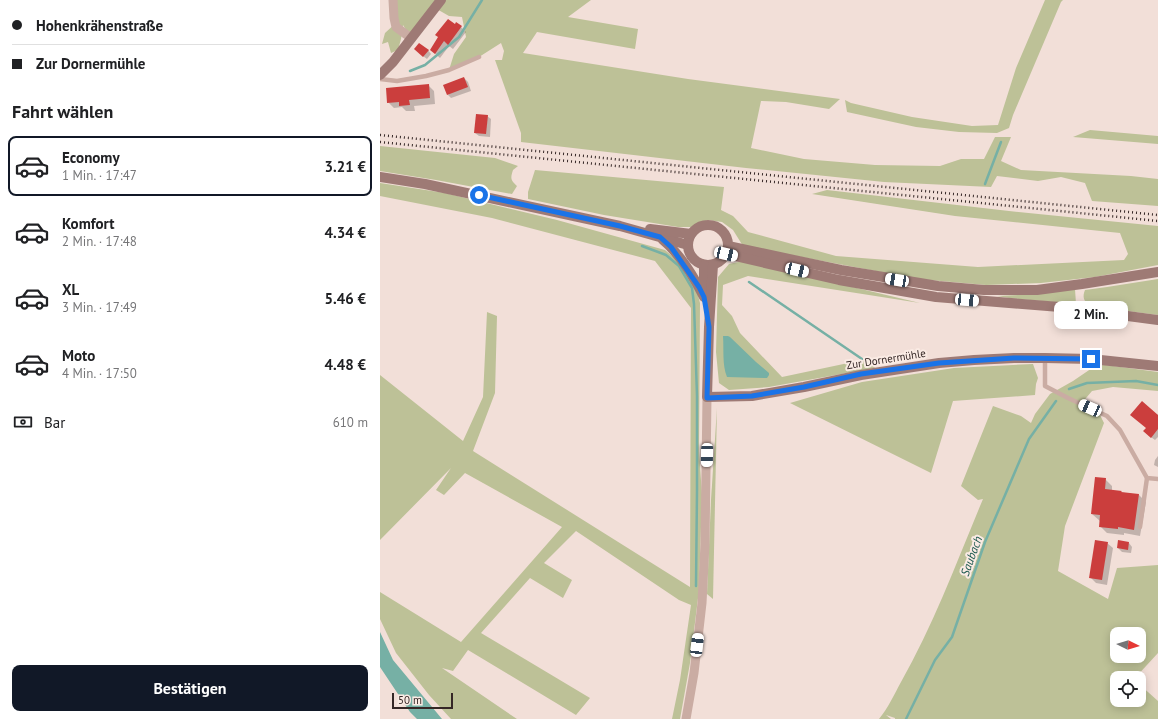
<!DOCTYPE html>
<html lang="de">
<meta charset="utf-8">
<style>
:root{--surface:#fff;--page:#f6f6f6;--text:#202124;--muted:#757577;--line:#e0e0e0;--accent:#111827}
body{margin:0;font-family:"PT Sans",sans-serif;background:var(--page);color:var(--text);height:100vh;display:flex;flex-direction:column;font-size:15px;white-space:nowrap}
*{box-sizing:border-box;margin:0}
p{font-size:13px;color:var(--muted)}
.icon{flex:none;width:22px;height:22px;fill:none;stroke:currentColor;stroke-width:2;stroke-linecap:round;stroke-linejoin:round}
.map{position:relative;flex:1;overflow:hidden}
.side{display:flex;flex-direction:column;background:var(--surface);width:380px}
.side>*{flex:none}
.guide{display:grid;align-content:center;height:88px;padding:0 12px;background:var(--surface)}
.needle{width:26px;rotate:95deg}
.buttons{position:absolute;left:730px;top:627px;display:grid;gap:8px}
.buttons a{display:grid;place-items:center;width:36px;height:36px;border-radius:8px;background:var(--surface);box-shadow:0 2px 10px #0003;font-size:20px}
.scale{position:absolute;left:12px;bottom:10px;width:61px;box-sizing:border-box;padding-left:4px;border:2px solid #352726;border-top:0;font-size:11px;line-height:14px;white-space:nowrap;color:#352726;-webkit-text-stroke:3px #faebe4;paint-order:stroke}
.end{position:absolute;width:18px;height:18px;margin:-9px;border:5px solid #1a73e8;background:#fff;box-shadow:0 0 0 2px #fff}
.from{border-radius:50%}
.bubble{position:absolute;height:28px;border-radius:8px;background:var(--surface);box-shadow:0 2px 10px #0003;font-size:13px;font-weight:800;line-height:28px;text-align:center}
.car{position:absolute;width:12px;height:24px;margin:-12px -6px;border-radius:5px;box-shadow:0 0 3px 1px #0007;background:linear-gradient(#fff 24%,#345 0 40%,#fff 0 76%,#345 0 86%,#fff 0)}
.guide b{display:flex;align-items:center;gap:14px;height:38px;font-size:15px}
.guide b+b{border-top:1px solid var(--line)}
.guide i{width:10px;height:10px;background:var(--text)}
ul{padding:0;list-style:none}
li{display:flex;align-items:center;gap:12px;height:60px;margin:0 8px 6px;padding:0 4px;border:2px solid transparent;border-radius:8px}
li div{flex:1}
li b{display:block;font-size:15px}
li em{font-style:normal;font-weight:800}
li.on{border-color:var(--accent)}
li>.icon{width:36px;height:36px;stroke-width:1.5}
h2{padding:0 12px;font-size:18px;line-height:48px}
.pay{display:flex;align-items:center;gap:10px;height:44px;padding:0 12px;font-size:15px}
.pay p{margin-inline-start:auto}
.action{display:flex;gap:8px;margin-top:auto;padding:8px 12px}
.action a{flex:1;height:46px;border-radius:8px;background:var(--accent);color:#fff;font-size:16px;font-weight:800;line-height:46px;text-align:center}
main{display:flex;flex:1;min-height:0}
.map>svg:first-child{display:block}
</style>
<main>
<section class="side">
<div class="guide">
<b><i class="from"></i>Hohenkrähenstraße</b>
<b><i></i>Zur Dornermühle</b>
</div>
<h2>Fahrt wählen</h2>
<ul>
<li class="on"><svg class="icon" aria-label="car" viewBox="0 0 24 24"><path d="M5 17H2v-5l4-1 3-4h7l3 4 3 1v5h-3M9 17h6M6 11h13"/><circle cx="7" cy="17" r="2"/><circle cx="17" cy="17" r="2"/></svg><div><b>Economy</b><p>1 Min. · 17:47</p></div><em>3.21 €</em></li>
<li><svg class="icon" aria-label="car" viewBox="0 0 24 24"><path d="M5 17H2v-5l4-1 3-4h7l3 4 3 1v5h-3M9 17h6M6 11h13"/><circle cx="7" cy="17" r="2"/><circle cx="17" cy="17" r="2"/></svg><div><b>Komfort</b><p>2 Min. · 17:48</p></div><em>4.34 €</em></li>
<li><svg class="icon" aria-label="car" viewBox="0 0 24 24"><path d="M5 17H2v-5l4-1 3-4h7l3 4 3 1v5h-3M9 17h6M6 11h13"/><circle cx="7" cy="17" r="2"/><circle cx="17" cy="17" r="2"/></svg><div><b>XL</b><p>3 Min. · 17:49</p></div><em>5.46 €</em></li>
<li><svg class="icon" aria-label="car" viewBox="0 0 24 24"><path d="M5 17H2v-5l4-1 3-4h7l3 4 3 1v5h-3M9 17h6M6 11h13"/><circle cx="7" cy="17" r="2"/><circle cx="17" cy="17" r="2"/></svg><div><b>Moto</b><p>4 Min. · 17:50</p></div><em>4.48 €</em></li>
</ul>
<div class="pay"><svg class="icon" aria-label="cash" viewBox="0 0 24 24"><path d="M3 7h18v10H3z"/><circle cx="12" cy="12" r="2"/></svg>Bar<p>610 m</p></div>
<div class="action"><a>Bestätigen</a></div>
</section>
<div class="map">
<svg width="778" height="719" viewBox="0 0 778 719">
<rect width="100%" height="100%" fill="#f2dfd8"/>
<g fill="#bdc197" fill-rule="evenodd">
<polygon points="15,0 211,0 188,17 258,29 255,49 157,32 143,53 308,79 460,99 449,109 406,102 381,101 371,148 424,159 495,165 560,166 581,159 604,159 615,137 631,137 621,161 641,170 751,176 778,179 778,206 712,201 705,183 681,177 658,181 617,176 611,187 504,182 366,168 141,142 141,133 115,60 122,60 124,51 121,43 99,57 69,70 74,54 86,37 82,17 69,16 55,8 31,38 23,25 21,39 18,50 11,53 8,42 2,44 5,33 17,22"/>
<polygon points="665,0 683,0 681,2 633,115 629,128 617,133 579,132 536,127 467,112 465,100 471,103 532,117 592,126 618,125 636,68"/>
<polygon points="710,130 778,136 778,144 693,137"/>
<path d="M0 146 115 158 138 166 133 170C130 179 131 180 137 186L132 194 56 180 0 171Z"/>
<polygon points="155,170 344,187 341,210 353,216 368,232 456,256 598,267 744,260 748,254 740,233 575,216 432,194 447,190 629,211 778,226 778,265 715,277 661,283 606,285 538,279 363,246 353,230 342,222 328,220 311,227 298,227 224,215 148,199 148,192"/>
<polygon points="0,183 65,193 177,220 285,250 298,261 317,291 320,303 319,451 322,495 319,590 310,663 300,719 292,719 300,680 311,605 299,600 196,531 164,563 192,580 183,598 150,578 101,633 210,698 196,715 88,650 73,671 62,668 137,719 71,719 49,695 16,653 0,619 0,592 81,642 182,527 85,473 64,495 56,490 71,468 0,540 0,375 83,441 103,397 107,312 117,316 115,393 93,451 310,587 311,308 275,261 112,218 0,196"/>
<polygon points="363,261 540,303 368,276 343,285 342,305 352,316 360,333 402,377 473,362 488,360 495,368 389,387 349,390 339,383 336,352 338,277 349,264"/>
<path d="M778 279V315L709 306C704 301 702 297 705 290L727 287Z"/>
<polygon points="695,289 696,304 629,298 617,296 656,294"/>
<polygon points="653,364 658,378 656,384 655,395 573,401 551,473 410,403 482,382 574,368"/>
<path d="M718 364 778 372V391L733 387 712 391 701 404 719 413 724 423 685 526 678 571 728 599 737 568 778 565V653L755 678H737V700H759V684L778 701V719H515V718L506 715 511 719H499C508 708 514 695 521 682 554 624 577 561 603 499L598 500 581 486 613 406 641 416 651 423 655 414 670 394 693 381ZM737 634H759V656H737Z"/>
<polygon points="337,408 333,599 327,594 331,500"/>
</g>
<g fill="#76b0a5">
<path d="M343 336H348L350 337 376 362 389 373V375L387 378 347 377C342 365 344 349 343 336Z"/>
<polygon points="0,632 13,660 62,719 37,719 30,712 0,667"/>
</g>
<g fill="#0003">
<polygon points="81,27 86,32 73,49 69,46 60,58 51,50"/>
<polygon points="48,50 51,54 47,59 39,53"/>
<polygon points="84,78 88,82 91,91 71,98 68,95"/>
<polygon points="48,85 54,91 55,104 34,106 35,111 26,111 22,107 14,108 8,102"/>
<polygon points="107,116 111,119 110,137 99,136 95,133"/>
<polygon points="778,414 778,437 775,440 768,435 767,428"/>
<polygon points="778,456 778,467 774,465 775,460"/>
<polygon points="725,479 732,486 732,491 759,495 766,502 760,536 744,533 744,535 727,533 720,526 720,521 712,514"/>
<polygon points="727,543 733,548 727,585 716,583 710,577"/>
<polygon points="749,543 752,547 751,553 742,552 738,548"/>
</g>
<g fill="none" stroke-linecap="round" stroke-linejoin="round">
<g stroke="#76b0a5" stroke-width="2.5">
<polyline points="30,71 45,65 79,37 102,0"/>
<polyline points="605,184 621,142"/>
<polyline points="262,246 286,255 299,266 312,288 314,304 317,396 317,491 316,586"/>
<polyline points="369,282 482,359"/>
<polyline points="689,389 707,383 756,381 778,385"/>
<polyline points="526,719 555,660 572,637 605,542 649,439 676,401"/>
</g>
</g>
<g fill="#cb3e3d">
<polygon points="68,19 75,24 76,22 82,26 68,45 64,41 55,54 50,50 58,37 55,35"/>
<polygon points="39,43 49,50 43,57 34,49"/>
<polygon points="84,77 88,87 67,95 63,85"/>
<polygon points="49,84 50,98 29,100 30,105 19,106 19,102 7,103 6,88"/>
<polygon points="96,114 108,115 106,134 94,133"/>
<polygon points="762,401 778,415 778,429 771,438 763,431 766,428 750,415"/>
<polygon points="715,477 726,478 725,489 742,491 741,492 759,494 754,530 738,527 738,529 719,527 720,515 711,514"/>
<polygon points="715,540 728,542 722,580 709,578"/>
<polygon points="738,540 749,542 748,550 737,548"/>
</g>
<g fill="none" stroke-linecap="round" stroke-linejoin="round">
<g stroke="#caaca3" stroke-width="4.5">
<polyline points="0,79 17,81 46,76 69,70 99,57"/>
<polyline points="665,358 665,386 688,398 727,416 740,430 767,478 778,479"/>
<polyline points="760,527 767,478"/>
</g>
<g stroke="#caaca3" stroke-width="9">
<polyline points="13,0 14,18 16,27 31,38"/>
<polyline points="306,719 314,673 322,603 325,544 327,397"/>
</g>
<g stroke="#9e7a75" stroke-width="10">
<polyline points="0,75 13,62 61,0"/>
<polyline points="0,177 45,184 240,226 308,245"/>
<circle cx="328" cy="245" r="20"/>
<polyline points="270,229 311,234"/>
<path d="M283 240C300 254 314 277 324 297"/>
<polyline points="348,246 461,270 558,286 604,290 657,290 702,284 778,272"/>
<polyline points="346,254 459,280 556,297 680,307 778,320"/>
<polyline points="324,265 324,295"/>
<polyline points="333,265 329,327 327,397 372,396 424,387 481,375 559,363 594,360 634,358 665,358 711,359 778,366"/>
</g>
<g stroke="#352726" stroke-width="2.5" stroke-dasharray="1 3" stroke-linecap="butt">
<polyline points="0,135 778,215"/>
<polyline points="0,142 778,221"/>
</g>
</g>
<g fill="none" stroke-linecap="round" stroke-linejoin="round">
<polyline stroke="#1a73e8" stroke-width="5" points="99,195 240,226 280,237 291,247 319,287 324,297 329,327 327,398 372,396 424,387 481,374 559,363 634,358 711,359"/>
</g>
<g text-anchor="middle" dominant-baseline="central" stroke-width="4" stroke-linejoin="round" paint-order="stroke">
<g font-size="11" fill="#352726" stroke="#faebe4">
<text transform="translate(506 359) rotate(-9)">Zur Dornermühle</text>
</g>
<g font-size="12" font-style="italic" fill="#1a584e" stroke="#faebe4">
<text transform="translate(591 556) rotate(-70)">Saubach</text>
</g>
</g>
</svg>
<div class="buttons">
<a><svg class="needle" viewBox="-14 -14 28 28"><path d="M0-13l5 13h-10z" fill="#e53935"/><path d="M0 13l5-13h-10z" fill="#757577"/></svg></a>
<a><svg class="icon" aria-label="locate" viewBox="0 0 24 24"><circle cx="12" cy="12" r="6"/><path d="M12 2v4M12 18v4M2 12h4M18 12h4"/></svg></a>
</div>
<div class="scale">50 m</div>
<i class="end from" style="left:99px;top:195px"></i>
<i class="end" style="left:711px;top:359px"></i>
<div class="bubble" style="left:674px;top:301px;width:74px">2 Min.</div>
<i class="car" style="left:346px;top:254px;rotate:103deg"></i>
<i class="car" style="left:417px;top:270px;rotate:103deg"></i>
<i class="car" style="left:517px;top:280px;rotate:279deg"></i>
<i class="car" style="left:587px;top:300px;rotate:95deg"></i>
<i class="car" style="left:710px;top:408px;rotate:294deg"></i>
<i class="car" style="left:327px;top:455px;rotate:181deg"></i>
<i class="car" style="left:317px;top:645px;rotate:7deg"></i>
</div>
</main>
